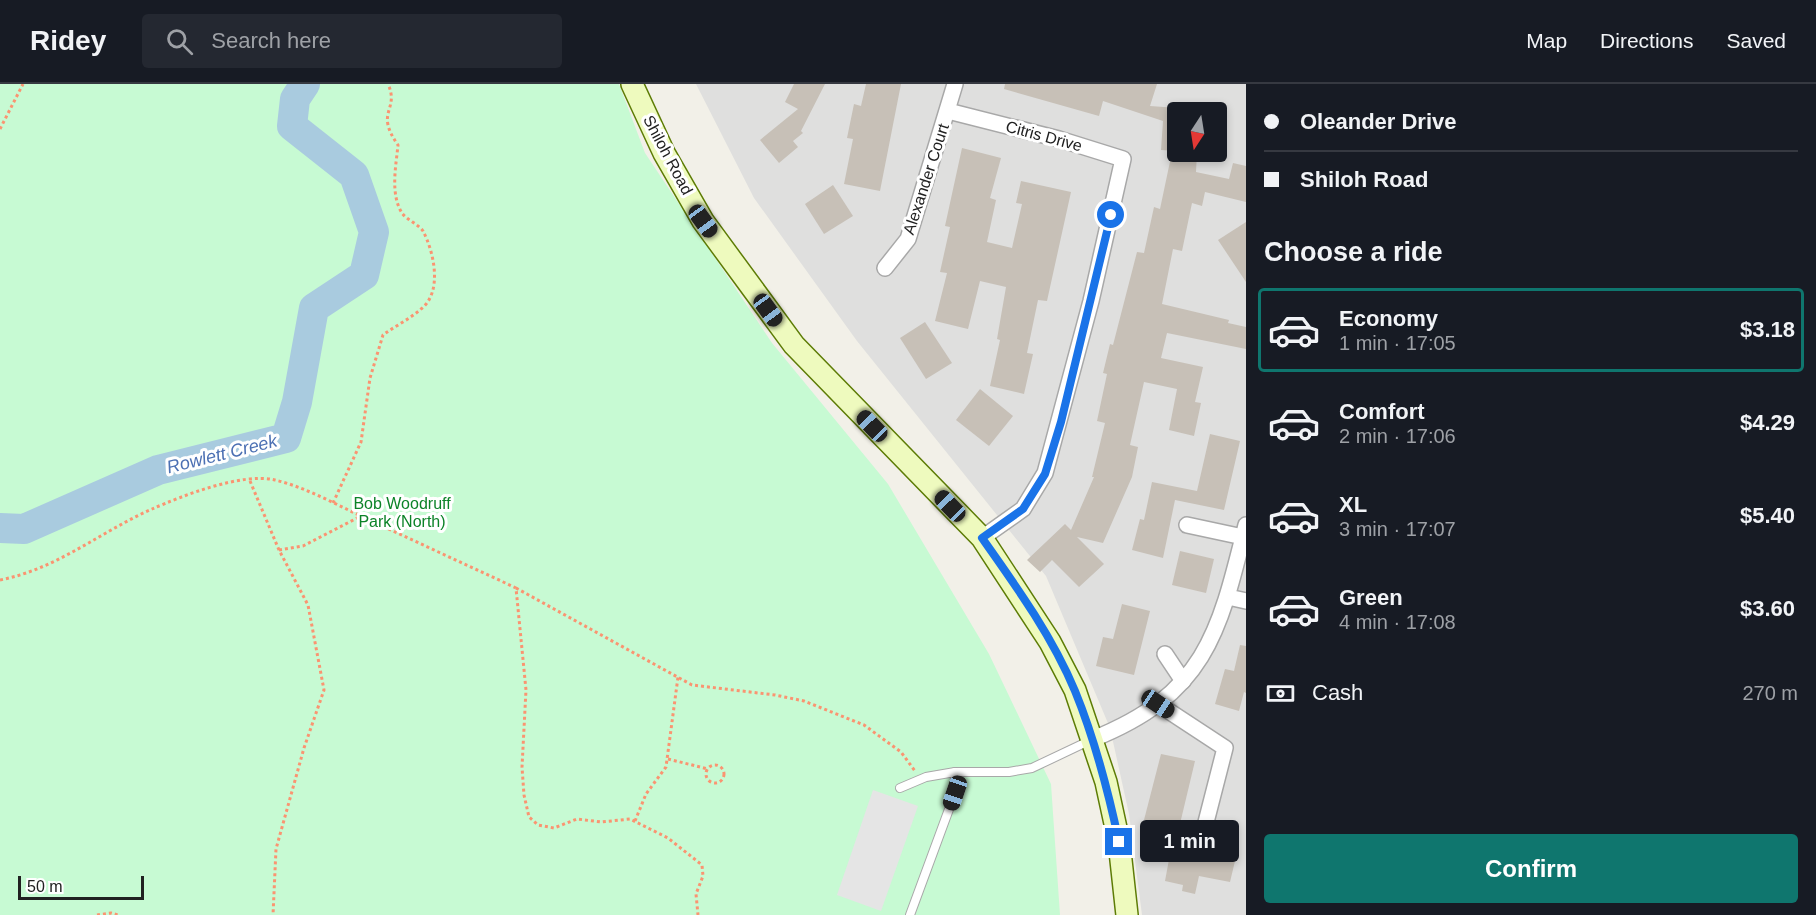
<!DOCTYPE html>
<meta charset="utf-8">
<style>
:root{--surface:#171b24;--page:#242831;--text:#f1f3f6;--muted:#9ea1a6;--line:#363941;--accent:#0f766e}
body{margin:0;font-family:Helvetica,sans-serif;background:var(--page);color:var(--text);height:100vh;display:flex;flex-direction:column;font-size:22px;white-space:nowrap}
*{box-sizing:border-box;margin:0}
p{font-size:20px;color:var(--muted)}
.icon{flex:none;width:33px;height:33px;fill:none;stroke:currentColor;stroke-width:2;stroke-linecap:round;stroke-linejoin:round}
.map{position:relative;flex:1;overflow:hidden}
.panel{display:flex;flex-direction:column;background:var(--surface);width:570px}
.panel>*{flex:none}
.banner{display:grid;align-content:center;height:132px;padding:0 18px;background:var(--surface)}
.needle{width:39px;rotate:192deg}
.buttons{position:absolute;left:1167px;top:18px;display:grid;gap:12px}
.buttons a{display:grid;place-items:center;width:60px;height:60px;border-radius:6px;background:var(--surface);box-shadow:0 3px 9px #0003;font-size:30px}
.scale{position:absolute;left:18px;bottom:15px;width:126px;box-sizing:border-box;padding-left:6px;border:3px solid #212121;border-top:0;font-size:16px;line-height:21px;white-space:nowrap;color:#212121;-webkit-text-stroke:4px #fff;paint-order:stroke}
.end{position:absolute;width:27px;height:27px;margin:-14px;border:8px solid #1a73e8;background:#fff;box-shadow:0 0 0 3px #fff}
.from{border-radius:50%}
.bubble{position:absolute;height:42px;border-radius:6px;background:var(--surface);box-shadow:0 3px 9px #0003;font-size:20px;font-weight:700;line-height:42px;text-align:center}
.car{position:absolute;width:18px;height:36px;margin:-18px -9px;border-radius:8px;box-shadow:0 0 4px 2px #0007;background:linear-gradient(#222 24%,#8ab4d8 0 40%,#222 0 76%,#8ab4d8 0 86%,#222 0)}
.banner b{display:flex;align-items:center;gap:21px;height:57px;font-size:22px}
.banner b+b{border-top:2px solid var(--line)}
.banner i{width:15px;height:15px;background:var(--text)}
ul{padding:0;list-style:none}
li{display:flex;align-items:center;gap:18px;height:84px;margin:0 12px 9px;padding:0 6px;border:3px solid transparent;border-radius:6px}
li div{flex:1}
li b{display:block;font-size:22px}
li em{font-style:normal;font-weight:700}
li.current{border-color:var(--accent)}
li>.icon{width:54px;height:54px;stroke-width:1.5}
h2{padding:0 18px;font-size:27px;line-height:72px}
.pay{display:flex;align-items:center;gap:15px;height:66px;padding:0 18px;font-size:22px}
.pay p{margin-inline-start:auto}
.button{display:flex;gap:12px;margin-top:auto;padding:12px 18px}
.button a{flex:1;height:69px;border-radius:6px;background:var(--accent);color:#fff;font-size:24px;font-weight:700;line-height:69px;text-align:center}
header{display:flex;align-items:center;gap:36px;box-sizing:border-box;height:84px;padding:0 30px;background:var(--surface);border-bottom:2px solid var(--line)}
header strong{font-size:28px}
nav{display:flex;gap:33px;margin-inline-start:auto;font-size:21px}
.search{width:420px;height:54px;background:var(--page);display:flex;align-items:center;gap:15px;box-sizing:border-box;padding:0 21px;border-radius:6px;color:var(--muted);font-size:22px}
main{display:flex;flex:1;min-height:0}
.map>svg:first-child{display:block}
</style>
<header>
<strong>Ridey</strong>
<div class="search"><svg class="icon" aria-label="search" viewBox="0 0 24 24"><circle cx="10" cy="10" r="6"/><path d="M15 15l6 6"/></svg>Search here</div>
<nav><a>Map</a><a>Directions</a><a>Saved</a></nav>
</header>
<main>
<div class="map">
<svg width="1246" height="831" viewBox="0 0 1246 831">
<rect width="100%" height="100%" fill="#f2f0e8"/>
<path fill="#dfdfde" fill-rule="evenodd" d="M696 0H1246V831H1142L1129 730 1110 644 1046 492 857 257 754 114ZM1178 28H1216V68H1178Z"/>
<polygon fill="#c7fad3" points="0,0 619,0 645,69 772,259 888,400 989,570 1051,700 1060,831 0,831"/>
<polygon fill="#e5e5e5" points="873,706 918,722 881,827 837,811"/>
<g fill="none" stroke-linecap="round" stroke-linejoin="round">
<polyline stroke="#a9cbdf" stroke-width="30" points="0,444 24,445 158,386 286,354 297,318 314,224 364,191 374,148 354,91 292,42 295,15 305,0"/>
</g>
<g fill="#c7c0b7">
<polygon points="794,0 825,0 801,47 803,49 793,57 798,63 779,79 760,56 798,25 785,18"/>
<polygon points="866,0 901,0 880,107 844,100 853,55 847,54 854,20 861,22"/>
<polygon points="1005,0 1157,0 1150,22 1178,24 1178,67 1161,66 1163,37 1103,17 1099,32 1004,5"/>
<polygon points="962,64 1001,74 990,114 996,116 987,158 1012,164 1022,120 1016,119 1021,97 1071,108 1047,217 1038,216 1027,269 1033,270 1024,310 990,302 1000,256 997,255 1006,203 980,197 968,245 935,237 947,189 940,188 950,143 945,142"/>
<polygon points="1172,68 1197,68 1196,88 1229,95 1233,79 1246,82 1246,118 1205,108 1202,122 1192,119 1182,167 1173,165 1162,220 1229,236 1228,239 1246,243 1246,265 1167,249 1161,274 1203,283 1195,318 1201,319 1194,352 1169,346 1177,305 1144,298 1130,361 1138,363 1132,393 1103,459 1077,453 1104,480 1079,503 1052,476 1040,488 1027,476 1065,440 1071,446 1094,393 1092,393 1105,339 1097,337 1107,290 1103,289 1110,260 1113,261 1137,168 1144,169 1154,123 1160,125"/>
<polygon points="833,101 853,132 824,150 805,120"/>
<polygon points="1246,138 1246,198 1218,156"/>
<polygon points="925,238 952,279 926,295 900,254"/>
<polygon points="980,305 1013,332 989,362 956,336"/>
<polygon points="1210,350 1240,357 1224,426 1175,416 1163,474 1132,466 1140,435 1144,436 1152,398 1197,407"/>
<polygon points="1180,467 1214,475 1206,509 1172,501"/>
<polygon points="1122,520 1150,527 1134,591 1096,582 1103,553 1113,555"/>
<polygon points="1240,561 1246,562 1246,609 1244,608 1239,627 1215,620 1225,585 1234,587"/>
<polygon points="1161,670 1195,677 1179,744 1144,736"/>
<polygon points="1170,770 1211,778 1212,772 1235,777 1230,798 1199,792 1195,810 1182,807 1183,801 1165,797"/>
</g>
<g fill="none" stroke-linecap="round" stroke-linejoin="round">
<g stroke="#a8a8a8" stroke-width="10">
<g id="service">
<polyline points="955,688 1009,688 1032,684 1091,656"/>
<polyline points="900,704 926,693 955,688 955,709 910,831"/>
</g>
</g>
<g stroke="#a8a8a8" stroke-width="18">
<g id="minor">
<polyline points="948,27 1059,55 1123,75 1091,217 1045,389 1023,425 982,454"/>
<polyline points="885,184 908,155 955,0"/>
<polyline points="1187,441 1243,453"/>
<polyline points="1228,513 1246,517"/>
<polyline points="1165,570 1183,597"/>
<polyline points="1158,620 1225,664 1205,742"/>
<path d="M1093 655C1205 610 1219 550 1246 441"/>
</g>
</g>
<g stroke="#5d7c05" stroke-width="24">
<polyline id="secondary" points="632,0 664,69 703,137 794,261 982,454 1050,558 1075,606 1106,698 1119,758 1127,831"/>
</g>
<g stroke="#fa9471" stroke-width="3" stroke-dasharray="3 3" stroke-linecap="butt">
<polyline points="0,45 23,0"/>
<polyline points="250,397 279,466 308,521 324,606 304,664 276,765 273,831"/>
<path d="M333 419 361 358 370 294 383 251C395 242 410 235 421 225 443 208 434 168 423 147 418 140 407 136 402 129 390 110 396 82 398 61 374 27 400 27 388 0"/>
<polyline points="279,466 303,462 361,432"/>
<path d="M0 496C57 485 100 448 152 425 182 412 242 388 275 396 305 403 335 420 363 433 414 457 465 480 516 504L526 606 522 683 524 711 529 733 538 741 554 744 577 735 601 738 630 735 668 754 702 781 703 792 696 810 698 831"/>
<polyline points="516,504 692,601 775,611 804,617 864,641 901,668 915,687"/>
<polyline points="668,675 708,685"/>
<circle cx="715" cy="690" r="9"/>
<polyline points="635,737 646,710 666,683 678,593"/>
<polyline points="97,831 111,829 118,831"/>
</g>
<use href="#service" stroke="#fff" stroke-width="8"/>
<use href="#minor" stroke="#fff" stroke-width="15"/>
<use href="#secondary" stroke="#eefabe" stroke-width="21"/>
</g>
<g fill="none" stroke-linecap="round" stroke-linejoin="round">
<path stroke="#1a73e8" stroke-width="8" d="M1111 131 1061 338 1045 390 1023 425 982 454C1016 502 1052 552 1075 607 1095 656 1108 706 1119 758"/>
</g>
<g text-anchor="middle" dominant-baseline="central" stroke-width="6" stroke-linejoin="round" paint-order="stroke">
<g font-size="16" fill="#212121" stroke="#fff">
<text transform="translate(1044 52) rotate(15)">Citris Drive</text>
<text transform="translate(668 71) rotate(62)">Shiloh Road</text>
<text transform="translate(926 95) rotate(-72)">Alexander Court</text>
</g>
<g font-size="16" fill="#0c8328" stroke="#fff">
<text x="402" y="419">Bob Woodruff<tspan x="402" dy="18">Park (North)</tspan></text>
</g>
<g font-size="18" font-style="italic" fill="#4c70b3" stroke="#fff">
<text transform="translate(222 370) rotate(-14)">Rowlett Creek</text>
</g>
</g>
</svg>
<div class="buttons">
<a><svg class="needle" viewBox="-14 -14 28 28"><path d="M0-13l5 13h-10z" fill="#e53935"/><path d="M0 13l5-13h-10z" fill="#9ea1a6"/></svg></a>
</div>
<div class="scale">50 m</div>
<i class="end from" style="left:1111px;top:131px"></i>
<i class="end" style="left:1119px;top:758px"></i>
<div class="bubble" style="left:1140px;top:736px;width:99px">1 min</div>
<i class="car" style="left:703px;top:137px;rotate:144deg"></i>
<i class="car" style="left:768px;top:226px;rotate:144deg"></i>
<i class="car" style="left:872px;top:342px;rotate:316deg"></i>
<i class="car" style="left:950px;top:422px;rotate:316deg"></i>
<i class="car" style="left:1158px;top:620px;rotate:124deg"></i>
<i class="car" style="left:955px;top:709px;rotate:199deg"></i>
</div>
<section class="panel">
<div class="banner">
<b><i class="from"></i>Oleander Drive</b>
<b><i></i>Shiloh Road</b>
</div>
<h2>Choose a ride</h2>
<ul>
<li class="current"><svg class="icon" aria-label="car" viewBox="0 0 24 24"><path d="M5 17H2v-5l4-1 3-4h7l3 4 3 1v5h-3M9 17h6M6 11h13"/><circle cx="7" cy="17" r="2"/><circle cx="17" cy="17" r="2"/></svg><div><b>Economy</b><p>1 min · 17:05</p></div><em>$3.18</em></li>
<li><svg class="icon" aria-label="car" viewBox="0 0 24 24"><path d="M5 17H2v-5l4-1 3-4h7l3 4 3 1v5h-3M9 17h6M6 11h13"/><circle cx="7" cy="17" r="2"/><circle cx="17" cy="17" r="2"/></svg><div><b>Comfort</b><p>2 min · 17:06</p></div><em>$4.29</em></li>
<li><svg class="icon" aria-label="car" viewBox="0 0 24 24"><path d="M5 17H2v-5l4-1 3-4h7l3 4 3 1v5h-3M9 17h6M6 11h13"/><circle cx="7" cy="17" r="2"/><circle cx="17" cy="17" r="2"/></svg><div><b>XL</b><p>3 min · 17:07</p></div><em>$5.40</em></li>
<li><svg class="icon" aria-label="car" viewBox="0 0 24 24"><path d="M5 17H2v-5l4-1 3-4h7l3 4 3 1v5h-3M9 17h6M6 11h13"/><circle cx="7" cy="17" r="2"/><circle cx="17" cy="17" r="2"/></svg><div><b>Green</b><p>4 min · 17:08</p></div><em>$3.60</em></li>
</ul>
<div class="pay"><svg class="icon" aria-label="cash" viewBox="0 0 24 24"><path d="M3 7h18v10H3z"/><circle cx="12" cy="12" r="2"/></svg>Cash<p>270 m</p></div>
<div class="button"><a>Confirm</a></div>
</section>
</main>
